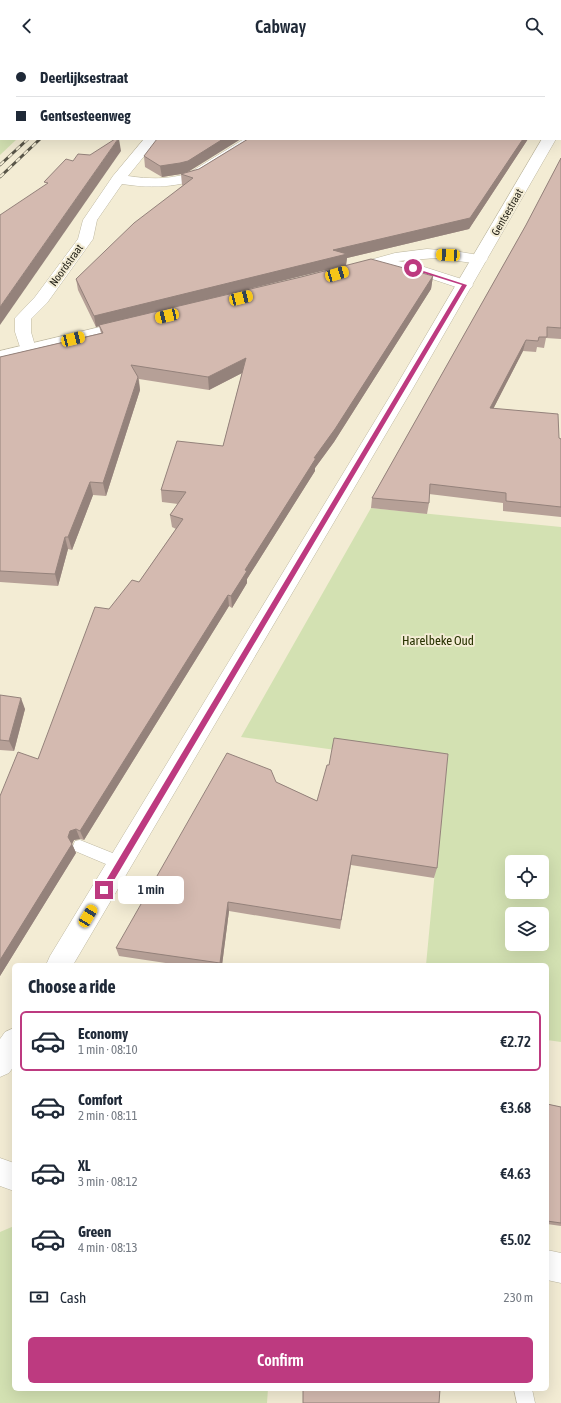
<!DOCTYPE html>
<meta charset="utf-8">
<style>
:root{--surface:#fff;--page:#f2f2f3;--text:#1f2937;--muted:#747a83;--line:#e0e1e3;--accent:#bd3a80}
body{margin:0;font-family:"Asap Condensed",sans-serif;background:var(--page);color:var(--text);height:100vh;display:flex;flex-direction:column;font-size:15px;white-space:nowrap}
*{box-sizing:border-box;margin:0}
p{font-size:13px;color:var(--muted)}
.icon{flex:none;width:22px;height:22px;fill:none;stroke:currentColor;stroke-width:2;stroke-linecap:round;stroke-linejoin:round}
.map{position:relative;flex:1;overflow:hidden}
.sheet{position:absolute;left:12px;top:911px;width:537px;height:428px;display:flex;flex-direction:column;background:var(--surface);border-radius:6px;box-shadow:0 4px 16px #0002}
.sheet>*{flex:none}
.top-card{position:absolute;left:0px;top:0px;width:561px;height:88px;box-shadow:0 4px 16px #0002;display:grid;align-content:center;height:88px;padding:0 16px;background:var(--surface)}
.controls{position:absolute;left:505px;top:803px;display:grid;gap:8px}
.controls a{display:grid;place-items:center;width:44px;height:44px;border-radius:6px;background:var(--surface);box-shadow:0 4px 16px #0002;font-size:20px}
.end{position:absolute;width:18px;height:18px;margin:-9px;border:5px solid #bd3a80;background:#fff;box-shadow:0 0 0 2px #fff}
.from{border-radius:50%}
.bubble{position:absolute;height:28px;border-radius:6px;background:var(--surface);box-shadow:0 4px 16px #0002;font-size:13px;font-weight:600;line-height:28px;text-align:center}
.car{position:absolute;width:12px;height:24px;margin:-12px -6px;border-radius:5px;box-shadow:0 0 3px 1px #0007;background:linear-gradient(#f5c518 24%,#345 0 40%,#f5c518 0 76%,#345 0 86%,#f5c518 0)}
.top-card b{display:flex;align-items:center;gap:14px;height:38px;font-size:15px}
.top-card b+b{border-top:1px solid var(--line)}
.top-card i{width:10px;height:10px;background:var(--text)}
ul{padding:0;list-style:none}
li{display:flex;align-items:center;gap:12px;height:60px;margin:0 8px 6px;padding:0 8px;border:2px solid transparent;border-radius:6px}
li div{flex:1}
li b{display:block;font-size:15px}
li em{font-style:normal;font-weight:600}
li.active{border-color:var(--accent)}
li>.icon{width:36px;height:36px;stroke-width:1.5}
h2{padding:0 16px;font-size:18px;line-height:48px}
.pay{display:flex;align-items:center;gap:10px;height:44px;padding:0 16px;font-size:15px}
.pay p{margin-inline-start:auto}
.button{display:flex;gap:8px;margin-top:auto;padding:8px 16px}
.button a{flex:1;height:46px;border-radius:6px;background:var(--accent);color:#fff;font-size:16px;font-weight:600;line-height:46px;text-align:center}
header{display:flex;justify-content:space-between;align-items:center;height:52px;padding:0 16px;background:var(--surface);font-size:18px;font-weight:600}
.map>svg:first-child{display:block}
</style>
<header><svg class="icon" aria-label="back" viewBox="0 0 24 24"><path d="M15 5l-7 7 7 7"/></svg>Cabway<svg class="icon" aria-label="search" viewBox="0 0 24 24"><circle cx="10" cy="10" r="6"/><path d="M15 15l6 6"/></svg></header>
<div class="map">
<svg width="561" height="1351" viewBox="0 0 561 1351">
<rect width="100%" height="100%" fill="#f3ecd4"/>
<g fill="#d3e1b2" fill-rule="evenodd">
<polygon points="0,59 1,59 1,87 17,87 0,103"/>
<path d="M371 456 561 475V990L547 988V913H426L445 713 241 685ZM512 810H542V840H512ZM512 862H542V892H512Z"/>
<polygon points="14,1174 14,1337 268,1337 267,1351 0,1351 0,1180"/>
</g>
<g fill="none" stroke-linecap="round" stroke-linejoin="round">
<g stroke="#beb8a1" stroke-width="1">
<g id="service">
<polygon points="80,788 125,806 127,811 125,816 120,818 75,799 73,794 75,789"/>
<polygon points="514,1337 532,1337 535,1351 517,1351"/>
</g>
</g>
<g stroke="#beb8a1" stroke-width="1">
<g id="minor">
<polygon points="184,0 197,0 184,1"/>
<polygon points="207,0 220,0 207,1"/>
<path d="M144 87H158L128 124C149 127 168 128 189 121L244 87H260L258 90 199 127C173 136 149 136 122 132L97 168 93 187 47 251 31 267V280L36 297 34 301 28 302 22 301 15 280V266L35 245 78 187 83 168 113 124Z"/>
<polygon points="0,1106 14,1111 14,1139 0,1134"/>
<polygon points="547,1198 561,1201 561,1231 547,1228"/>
</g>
</g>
<g stroke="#beb8a1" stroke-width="1">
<g id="secondary">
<polygon points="427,197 454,199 485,204 488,207 485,210 480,212 436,206 398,209 418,213 471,230 473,233 471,236 465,238 411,220 385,216 382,213 353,222 348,220 345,217 348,214 395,201"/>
<polygon points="129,268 135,269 137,273 135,277 0,309 0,299"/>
</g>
</g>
<g stroke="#beb8a1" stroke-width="1">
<g id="primary">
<polygon points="560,63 561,63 560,72"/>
<polygon points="542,87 556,87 413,336 73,913 46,913 50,904 395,336"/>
<polygon points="14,976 14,1014 9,1021 0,1025 0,987 5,980"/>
</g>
</g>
<use href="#service" fill="#fff" fill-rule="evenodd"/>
<use href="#minor" fill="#fff" fill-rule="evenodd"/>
<use href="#secondary" fill="#fff" fill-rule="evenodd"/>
<use href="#primary" fill="#fff" fill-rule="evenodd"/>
<g stroke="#595649" stroke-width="3">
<g id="rail">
<polyline points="0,113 28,87"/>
<polyline points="0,125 40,87"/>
</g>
</g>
<use href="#rail" stroke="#f3ecd4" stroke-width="2" stroke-dasharray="5.5" stroke-linecap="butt"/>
</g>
<g fill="#b6a097" fill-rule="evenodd">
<path d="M248 87H528L469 177 347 206 346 213 433 224 431 237 334 390 315 416V419L247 527V531L232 556 229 554 84 788 80 787 74 788 72 792 76 801 0 924V744L38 707 109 557 139 530 176 477 172 475 170 463 178 452 162 450 161 438 223 394 242 321 209 338 139 327 140 338 106 444 93 443 72 498 68 497 58 534 0 530V305L101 281 99 274 96 275 78 238 76 227 183 133H182L181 122 199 117ZM346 213 301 225 199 249Z"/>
<polygon points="144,104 188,120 181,122 162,125 145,115"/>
<polygon points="561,106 561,287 546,286 544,296 537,295 536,300 523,299 493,357 559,386 561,387 561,465 503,459 503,451 429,442 429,451 427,462 371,456 372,446 526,173"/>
<polygon points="0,643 25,657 14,699 0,698"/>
<polygon points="276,730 317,749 437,816 434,826 351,813 340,877 229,859 222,913 179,913 119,904 116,896"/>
<polygon points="547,1052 561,1055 561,1174 547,1172"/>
</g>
<g fill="#94827b">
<polygon points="561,26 561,32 560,34 560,27"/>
<polygon points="118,87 119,87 121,99 0,273 0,255"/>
<polygon points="223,87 241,87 188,120 181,122 162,125 160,114"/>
<polygon points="523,87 528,87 469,177 347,206 346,213 96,275 94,264 333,198"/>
<polygon points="433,224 431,237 334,390 315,416 315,419 247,527 247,531 232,556 231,544 245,518 314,406"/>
<polygon points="526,288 523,299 488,367 490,356"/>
<polygon points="246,306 246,319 209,338 208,325"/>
<polygon points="138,325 140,338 106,444 103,431"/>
<polygon points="90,430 93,443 72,498 68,485"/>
<polygon points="65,485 68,497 58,534 55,522"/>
<polygon points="228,543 229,554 84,788 80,779"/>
<polygon points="21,646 25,657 14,699 9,689"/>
<polygon points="76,777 80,787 74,788 72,792 76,801 0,924 0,908 68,785 70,779"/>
<polygon points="228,850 229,859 222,913 220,913 220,911"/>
</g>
<g fill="#d4bab0" stroke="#94827b">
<polygon points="223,0 561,0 561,26 560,27 560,1 222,1"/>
<polygon points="115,87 118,87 0,255 0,163 48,131 44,130 66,107 73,109 78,102 90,103"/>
<polygon points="157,87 223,87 188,109 180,111 160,114 144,104"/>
<polygon points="248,87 523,87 470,166 333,198 347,202 94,264 76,227 134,171 193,126 181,122 199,117"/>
<polygon points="561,106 561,276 547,275 547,285 539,285 538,289 526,288 490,356 558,362 559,386 561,387 561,455 506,449 506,441 430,432 429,451 372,446 526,173"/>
<polygon points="371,207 433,224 335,377 314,406 316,406 245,518 247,519 231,544 228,543 80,779 76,777 70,779 68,785 72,792 0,908 0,744 18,700 38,707 95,555 109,557 132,528 139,530 183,467 170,463 186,440 161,438 177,389 223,394 246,306 208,325 131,313 138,325 103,431 90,430 68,485 65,485 55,522 0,519 0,305 103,281 99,273 301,225"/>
<polygon points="0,643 21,646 9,689 0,688"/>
<polygon points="334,686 448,702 437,816 352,803 341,868 228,850 220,911 116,896 227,701 271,718 276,730 317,749 327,713 329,713"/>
<polygon points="321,912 330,913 321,913"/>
<polygon points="547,1052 561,1055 561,1171 547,1169"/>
<polygon points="303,1337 440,1337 439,1351 303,1351"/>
</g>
<polygon fill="#bd3a80" points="411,215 467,233 107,840 102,840 102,835 462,233 411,217"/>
<g text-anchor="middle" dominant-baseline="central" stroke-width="4" stroke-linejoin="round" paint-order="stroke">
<g font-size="11" fill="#201e15" stroke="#f3ecd4">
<text transform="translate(507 160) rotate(-60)">Gentsestraat</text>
<text transform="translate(66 213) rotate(-54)">Noordstraat</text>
</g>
<g font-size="13" fill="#283201" stroke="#f3ecd4">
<text x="438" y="588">Harelbeke Oud</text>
</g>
</g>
</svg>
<div class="controls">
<a><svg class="icon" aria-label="locate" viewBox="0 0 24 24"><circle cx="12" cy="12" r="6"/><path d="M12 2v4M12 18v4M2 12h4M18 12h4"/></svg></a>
<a><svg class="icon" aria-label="layers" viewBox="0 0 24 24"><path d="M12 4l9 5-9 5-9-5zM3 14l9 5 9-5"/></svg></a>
</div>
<i class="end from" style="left:413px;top:216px"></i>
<i class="end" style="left:104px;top:838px"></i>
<div class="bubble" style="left:118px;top:824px;width:66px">1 min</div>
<i class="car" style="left:448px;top:203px;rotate:273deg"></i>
<i class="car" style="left:337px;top:222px;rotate:74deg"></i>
<i class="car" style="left:241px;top:246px;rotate:76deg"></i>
<i class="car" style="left:167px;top:264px;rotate:257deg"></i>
<i class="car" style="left:73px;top:287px;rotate:76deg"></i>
<i class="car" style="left:88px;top:864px;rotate:31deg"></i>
<div class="top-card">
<b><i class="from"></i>Deerlijksestraat</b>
<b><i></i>Gentsesteenweg</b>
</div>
<section class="sheet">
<h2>Choose a ride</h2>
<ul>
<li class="active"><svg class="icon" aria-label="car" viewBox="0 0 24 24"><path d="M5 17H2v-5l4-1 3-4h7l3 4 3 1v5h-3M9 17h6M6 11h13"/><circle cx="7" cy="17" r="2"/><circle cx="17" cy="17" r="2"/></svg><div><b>Economy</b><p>1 min · 08:10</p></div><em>€2.72</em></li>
<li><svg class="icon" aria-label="car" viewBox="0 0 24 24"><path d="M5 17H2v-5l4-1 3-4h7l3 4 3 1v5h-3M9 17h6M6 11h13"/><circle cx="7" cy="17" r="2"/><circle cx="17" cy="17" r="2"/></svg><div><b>Comfort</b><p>2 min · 08:11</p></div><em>€3.68</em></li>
<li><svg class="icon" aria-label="car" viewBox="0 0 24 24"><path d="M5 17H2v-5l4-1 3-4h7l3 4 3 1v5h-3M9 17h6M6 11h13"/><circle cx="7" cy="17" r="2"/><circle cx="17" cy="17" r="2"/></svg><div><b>XL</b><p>3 min · 08:12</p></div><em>€4.63</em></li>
<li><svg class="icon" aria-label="car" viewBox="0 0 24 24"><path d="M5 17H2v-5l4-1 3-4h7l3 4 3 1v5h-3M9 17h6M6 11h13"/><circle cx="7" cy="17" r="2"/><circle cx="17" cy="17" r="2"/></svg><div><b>Green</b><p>4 min · 08:13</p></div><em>€5.02</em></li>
</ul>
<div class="pay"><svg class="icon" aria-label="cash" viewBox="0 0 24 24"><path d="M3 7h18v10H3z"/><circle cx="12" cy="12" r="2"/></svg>Cash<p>230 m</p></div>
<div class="button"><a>Confirm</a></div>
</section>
</div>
